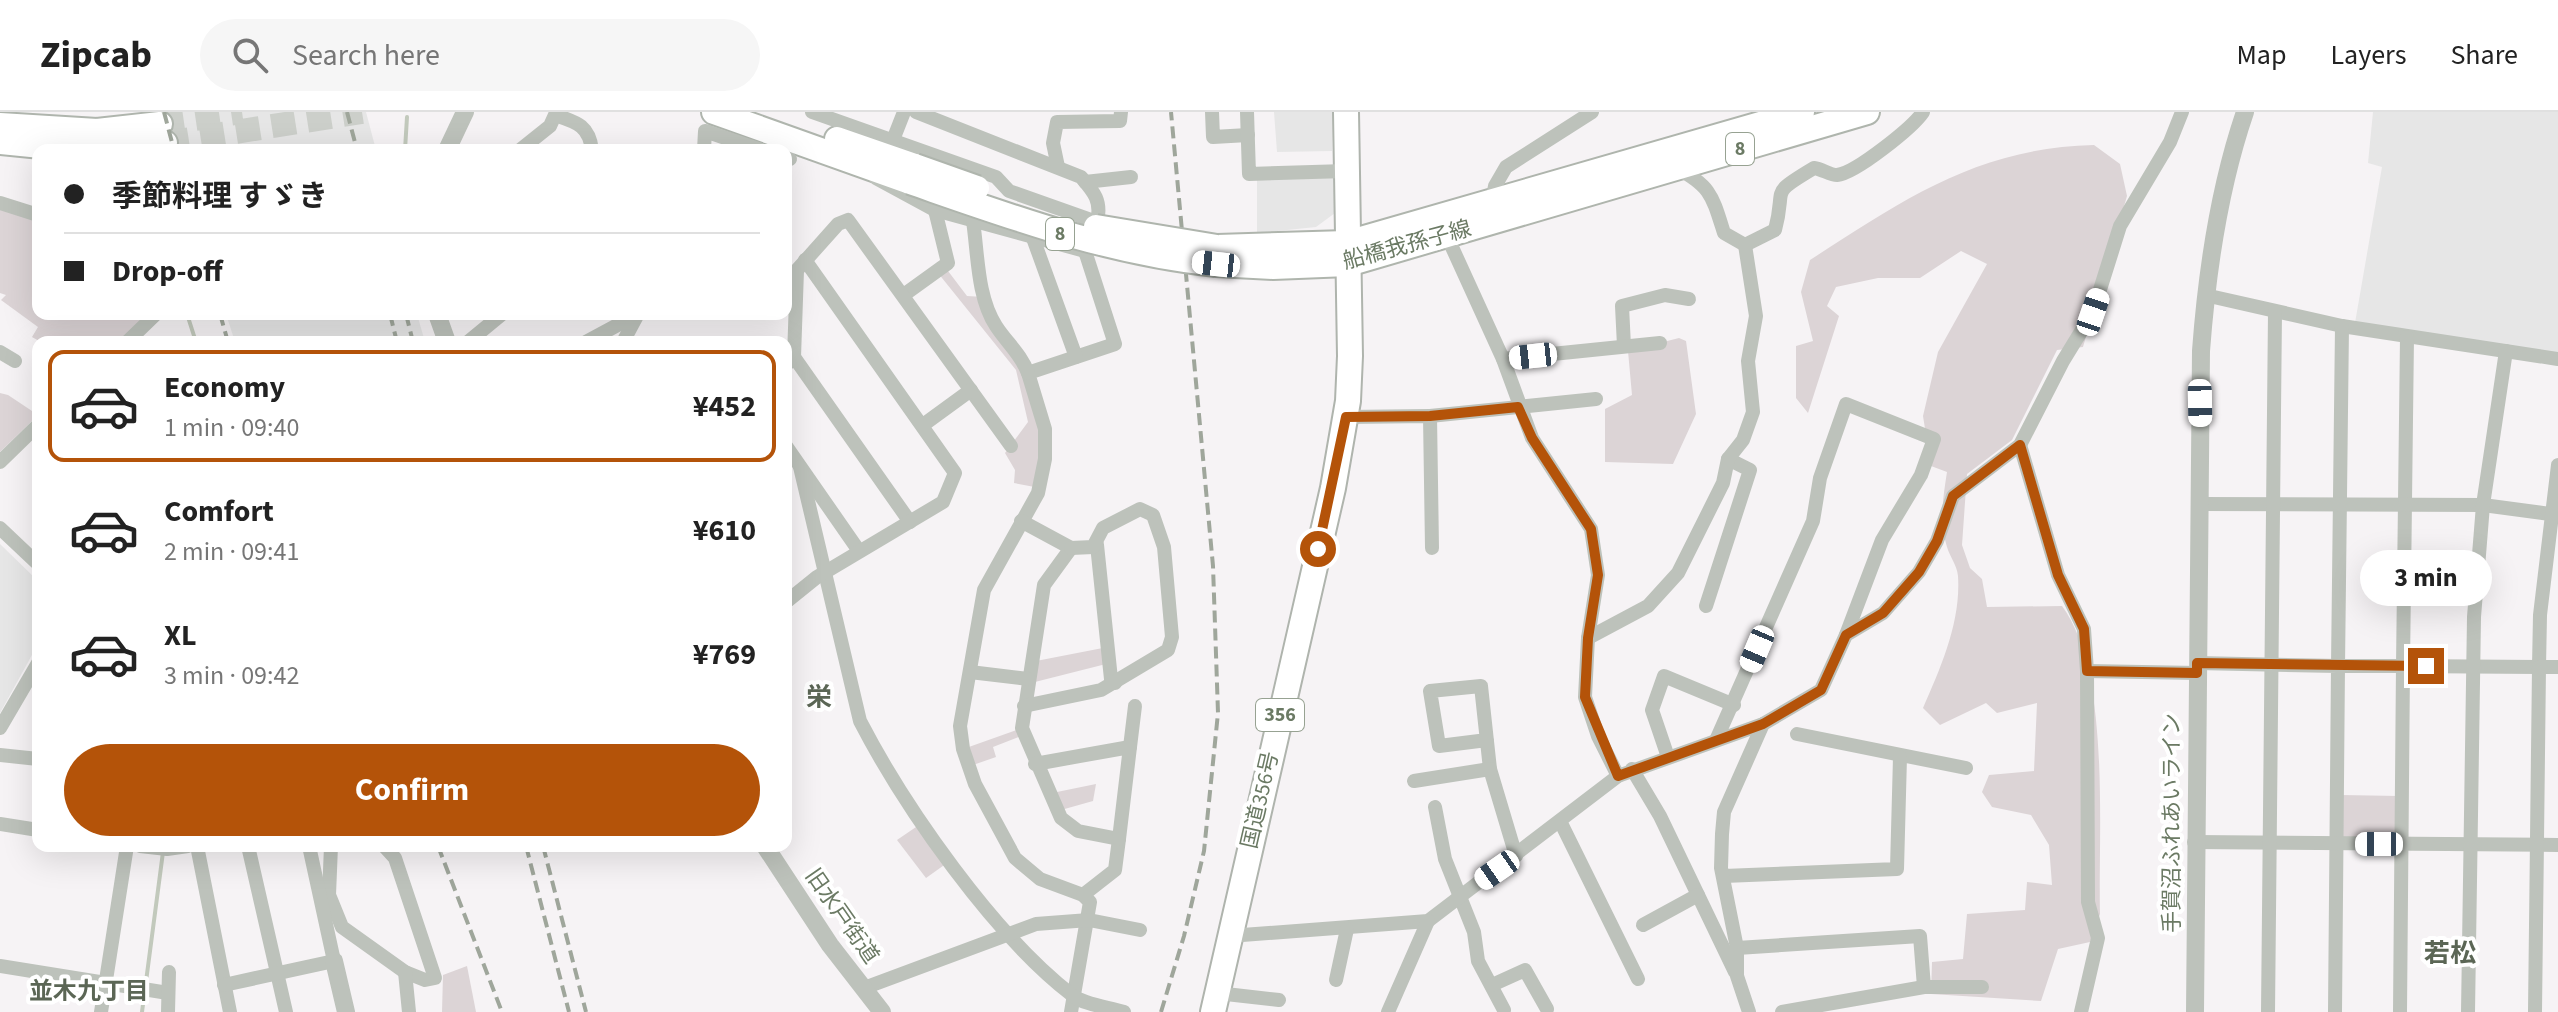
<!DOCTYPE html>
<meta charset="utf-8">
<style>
:root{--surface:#fff;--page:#f6f6f6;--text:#222;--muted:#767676;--line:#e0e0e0;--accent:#b45309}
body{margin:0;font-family:"Source Sans 3","Noto Sans JP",sans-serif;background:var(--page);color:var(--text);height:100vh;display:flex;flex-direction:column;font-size:30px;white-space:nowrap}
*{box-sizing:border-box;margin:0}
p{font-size:26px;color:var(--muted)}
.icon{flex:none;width:44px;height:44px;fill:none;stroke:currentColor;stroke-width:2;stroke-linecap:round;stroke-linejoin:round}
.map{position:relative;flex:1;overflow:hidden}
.sheet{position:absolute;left:32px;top:224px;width:760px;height:516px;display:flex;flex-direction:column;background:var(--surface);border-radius:16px;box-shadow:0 8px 32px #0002}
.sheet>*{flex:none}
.top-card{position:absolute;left:32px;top:32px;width:760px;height:176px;border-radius:16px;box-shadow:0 8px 32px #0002;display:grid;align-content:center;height:176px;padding:0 32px;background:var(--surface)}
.end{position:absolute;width:36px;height:36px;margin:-18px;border:10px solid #b45309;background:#fff;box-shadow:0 0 0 4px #fff}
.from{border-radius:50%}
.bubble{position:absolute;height:56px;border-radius:28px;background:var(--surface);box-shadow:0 8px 32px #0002;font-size:26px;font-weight:700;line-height:56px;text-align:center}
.car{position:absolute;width:24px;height:48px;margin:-24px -12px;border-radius:10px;box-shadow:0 0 6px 2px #0007;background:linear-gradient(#fff 24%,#345 0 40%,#fff 0 76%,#345 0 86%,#fff 0)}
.top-card b{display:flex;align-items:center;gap:28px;height:76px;font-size:30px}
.top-card b+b{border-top:2px solid var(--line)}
.top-card i{width:20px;height:20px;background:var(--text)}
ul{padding:14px 0 0;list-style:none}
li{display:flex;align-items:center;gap:24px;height:112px;margin:0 16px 12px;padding:0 16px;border:4px solid transparent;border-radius:16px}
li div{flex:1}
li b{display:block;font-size:30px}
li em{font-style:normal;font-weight:700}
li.on{border-color:var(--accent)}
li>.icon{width:72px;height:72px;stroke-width:1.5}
.cta{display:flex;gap:16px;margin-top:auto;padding:16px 32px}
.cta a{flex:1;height:92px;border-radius:48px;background:var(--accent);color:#fff;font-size:32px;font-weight:700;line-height:92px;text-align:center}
header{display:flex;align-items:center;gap:48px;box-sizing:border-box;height:112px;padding:0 40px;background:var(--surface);border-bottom:2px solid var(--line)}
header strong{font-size:38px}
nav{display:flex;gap:44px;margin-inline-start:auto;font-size:28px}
.search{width:560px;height:72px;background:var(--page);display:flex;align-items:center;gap:20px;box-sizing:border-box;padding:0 28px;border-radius:44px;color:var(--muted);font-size:30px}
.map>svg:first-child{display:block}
</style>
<header>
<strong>Zipcab</strong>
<div class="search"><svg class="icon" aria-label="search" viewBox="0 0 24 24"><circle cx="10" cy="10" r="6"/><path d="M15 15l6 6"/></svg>Search here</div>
<nav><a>Map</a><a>Layers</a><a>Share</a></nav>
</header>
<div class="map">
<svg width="2558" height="900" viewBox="0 0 2558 900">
<rect width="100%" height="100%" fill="#f6f3f5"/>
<g fill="#e6e6e6">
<polygon points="174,0 366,0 376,38 184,38"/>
<polygon points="1274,0 1333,0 1332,39 1277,40"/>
<polygon points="2373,0 2558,0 2558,241 2355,211 2382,55 2368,51"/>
<polygon points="1333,63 1335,101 1316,115 1257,121 1257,66"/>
<polygon points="226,202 417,202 425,230 235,230"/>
<polygon points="0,432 38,469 38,532 0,601"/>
</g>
<g fill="#dcd4d6">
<path d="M2094 33 2120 52 2127 84 2083 235 2057 238 2012 328 1967 362 1962 433 1970 456 1982 467 1987 495 2062 494C2111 560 2098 718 2100 802L2090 830 2058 837 2041 889 1931 882 1932 850 1963 847 1967 802 2025 798 2027 770 2052 773 2049 733 2031 703 1992 695 1982 680 1989 663 2034 659 2037 591 1997 601 1986 591 1940 613 1923 596C1941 555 1961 510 1958 464 1957 453 1950 445 1947 435 1939 409 1943 386 1947 360L1931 354 1923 304 1938 240 1987 152 1961 139 1920 166H1878L1836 175 1827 194 1839 204 1808 301 1796 286V234L1813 229 1801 180 1810 148C1905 87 1977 36 2094 33Z"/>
<polygon points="0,95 38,108 38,202 150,202 121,230 41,230 32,225 38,215 1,188 6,183 0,181"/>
<polygon points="945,155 967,184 984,185 1023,247 1045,317 1040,376 1014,371 1015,358 1005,341 1028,310 1016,258 938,161"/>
<polygon points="1679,226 1686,229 1696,302 1673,352 1605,350 1605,297 1632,283 1628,239"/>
<polygon points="0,281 8,283 38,303 0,340"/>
<polygon points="1108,535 1110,551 1027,572 1036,549"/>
<polygon points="1022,616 1024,623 993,635 996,645 973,653 966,636"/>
<polygon points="1096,672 1093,689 1061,698 1052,681"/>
<polygon points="2341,683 2399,684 2398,730 2338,728"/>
<polygon points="919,713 947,751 926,766 897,728"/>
<polygon points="467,854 476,900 442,900 443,863"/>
</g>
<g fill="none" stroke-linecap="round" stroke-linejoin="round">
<g stroke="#c2c9bc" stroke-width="4">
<polyline points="405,38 407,5"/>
<polyline points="187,202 196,230"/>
<polyline points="142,900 163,740"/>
</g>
<g stroke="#cccfca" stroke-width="24" stroke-dasharray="24 12" stroke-linecap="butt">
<polyline points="160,12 242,0"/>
<polyline points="165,31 362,0"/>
</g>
<g stroke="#afb5ad" stroke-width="28">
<g id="primary">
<polyline points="714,0 910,70"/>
<polyline points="0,13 97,19 160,12"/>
<polyline points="837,27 915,54"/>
<polyline points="0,30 61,36 165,31"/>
<polyline points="1217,135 1347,131 1802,0"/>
<polyline points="1216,152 1273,155 1348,152 1867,0"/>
</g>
</g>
<g stroke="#afb4ad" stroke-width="28">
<polyline id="trunk" points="1213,900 1333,376 1348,289 1350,244 1346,0"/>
</g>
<g stroke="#bdc2bb" stroke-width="14">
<polyline points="812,0 996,65 1009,79 1097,110 1085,139 1115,232 1028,261 1045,317 1045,347 1038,381 984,478 960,614 963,637 975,672 1015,746 1040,767 1083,783 1090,790 1071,900"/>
<path d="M916 0 1081 65C1094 80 1102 89 1097 110"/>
<polyline points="1212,0 1213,25 1248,23"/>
<polyline points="1247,0 1249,62 1346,59"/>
<polyline points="893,28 904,0"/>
<path d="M520 38 550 14 555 3C576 10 589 13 592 38"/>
<polyline points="704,38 705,19 761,38"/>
<polyline points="786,46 790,47"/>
<polyline points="1058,55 1053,31 1057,10 1120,9 1121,0"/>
<path d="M1675 55C1711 74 1712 83 1724 121L1745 133"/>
<polyline points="876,66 935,98 1085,139"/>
<polyline points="1085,70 1131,65"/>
<polyline points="1492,90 1495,74 1506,55 1592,0"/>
<polyline points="0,91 38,103"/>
<path d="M973 109C978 142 977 185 996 214 1007 231 1021 242 1028 261"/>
<polyline points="1446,122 1503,247 1532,326 1591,417 1598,463 1588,526 1585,585 1598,624 1618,664"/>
<polyline points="1033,126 1076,245"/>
<polyline points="905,182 948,151 935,98"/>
<polyline points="2205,183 2342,214 2558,247"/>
<polyline points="2342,214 2338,554 2403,554 2407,225"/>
<polyline points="127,230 156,202"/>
<polyline points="468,230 502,202"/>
<polyline points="586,230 638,202"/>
<polyline points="623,230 638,202"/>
<polyline points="1624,234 1622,194 1665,183 1689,187"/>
<polyline points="0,240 15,249"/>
<polyline points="794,245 910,410"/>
<polyline points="1503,247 1660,231"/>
<polyline points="786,253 794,245 797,158 838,112 848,108 1011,334"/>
<polyline points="1430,304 1596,287"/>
<polyline points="1346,305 1430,304 1432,436"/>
<polyline points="923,313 971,278"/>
<polyline points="2020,333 2058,463 2084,517 2087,559 2088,790 2098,826 2081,900"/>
<polyline points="786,334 859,439"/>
<polyline points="0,350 38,313"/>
<path d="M800 355 860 609C905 696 994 823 1072 883 1084 893 1108 895 1124 900"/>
<polyline points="2201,392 2483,393 2558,403"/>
<polyline points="1021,409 1071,436 1044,473 1022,616 1061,706 1078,719 1119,727 1115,758 1083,783"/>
<polyline points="0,416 38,452"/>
<polyline points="1097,433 1111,567 1115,571"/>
<polyline points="786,490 817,465 943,390 955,361 805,148"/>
<polyline points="1706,494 1750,358 1728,347"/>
<path d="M1588 526 1648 494 1678 461 1723 371 1728 347 1743 328 1753 300 1748 249 1756 204 1745 133 1775 118C1787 74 1767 84 1814 56 1822 57 1830 63 1837 63 1856 61 1913 15 1923 0"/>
<polyline points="2197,551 2338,554 2335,900"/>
<polyline points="2087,559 2197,561"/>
<polyline points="970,560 1028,567"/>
<polyline points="1024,594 1101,578 1168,538 1172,525 1164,435 1153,403 1140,397 1103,416 1093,435 1071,436"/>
<polyline points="0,616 38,551"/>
<polyline points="1797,622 1966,656"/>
<polyline points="1717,626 1813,409 1820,366 1846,292 1934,327 1921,363 1882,428 1846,523"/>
<polyline points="1487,628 1439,634 1430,579 1481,574 1490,657 1516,744"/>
<polyline points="1130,635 1135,594"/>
<polyline points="0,643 38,647"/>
<polyline points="1668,645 1652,598 1664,564 1734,593"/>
<polyline points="1035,652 1130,635 1119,727"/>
<polyline points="1632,657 1660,704 1735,860"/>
<polyline points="1414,669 1490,657"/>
<polyline points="1435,695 1445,747 1474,820 1478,849 1504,898"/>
<polyline points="1560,709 1638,867"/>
<polyline points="0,712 38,718"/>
<polyline points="2194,730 2558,733"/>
<polyline points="140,734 167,737 188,734"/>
<polyline points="197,734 230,900"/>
<polyline points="248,734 286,900"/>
<polyline points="331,734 329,783 342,815 405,860 425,868 435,866 395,746 384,734"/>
<polyline points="1724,764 1897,757 1900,645"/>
<polyline points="1643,813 1698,783"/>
<polyline points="1229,824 1428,809 1618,664 1763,612 1821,578 1846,523 1883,501 1919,460 1937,429 1953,384 2020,333 2063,249 2093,200 2120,114 2170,30 2182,0"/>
<polyline points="1737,836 1920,824 1924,875"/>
<polyline points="0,854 168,881"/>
<polyline points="405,860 409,900"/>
<polyline points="1336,868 1347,817"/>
<polyline points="224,873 334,849 309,734"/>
<polyline points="1492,873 1525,858 1547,897"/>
<polyline points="864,876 1036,812 1089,808 1140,818"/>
<polyline points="1217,881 1279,888"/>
<polyline points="101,900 127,734"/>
<polyline points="168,900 169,860"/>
<polyline points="1388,900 1428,809"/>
<polyline points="1749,900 1737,864 1737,836 1721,756 1722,722 1724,700 1763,612"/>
<polyline points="1782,900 1924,875 1982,875"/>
<polyline points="2268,900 2275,200"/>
<polyline points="2400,900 2403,554 2539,555 2540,503 2558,353"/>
<polyline points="2468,900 2474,505 2483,393 2506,239"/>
<polyline points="2535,900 2539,555 2558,555"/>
</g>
<g stroke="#bdc2bb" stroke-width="18">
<polyline points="447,38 465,0"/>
<polyline points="437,202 447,230"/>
<polyline points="765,734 830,833 882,900"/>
<polyline points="334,849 346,900"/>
<path d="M2195 900 2201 239C2207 158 2219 76 2245 0"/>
</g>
<use href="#primary" stroke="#fff" stroke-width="24"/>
<use href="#trunk" stroke="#fff" stroke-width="24"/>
<g stroke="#9fa69b" stroke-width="4" stroke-dasharray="12 6" stroke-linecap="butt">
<polyline points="164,0 174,38"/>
<polyline points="347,0 357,38"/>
<polyline points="220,202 228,230"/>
<polyline points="390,202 397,230"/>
<polyline points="406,202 413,230"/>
<polyline points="438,734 502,900"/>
<polyline points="526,734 569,900"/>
<polyline points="543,734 586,900"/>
<polyline points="1161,900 1184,824 1204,739 1218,601 1213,454 1171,0"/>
</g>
<g stroke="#afb5ad" stroke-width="28" stroke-linecap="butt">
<g id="primary-bridge">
<polyline points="915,54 977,76"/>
<path d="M910 70C1011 105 1108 141 1216 152"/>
<polyline points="1096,115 1217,135"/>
</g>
</g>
<use href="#primary-bridge" stroke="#fff" stroke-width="24"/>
</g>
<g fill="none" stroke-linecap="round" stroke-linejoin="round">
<polyline stroke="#b45309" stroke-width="10" points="1318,437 1346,305 1430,304 1518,295 1532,326 1591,417 1598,463 1588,526 1585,585 1618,664 1763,612 1821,578 1846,523 1883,501 1919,460 1937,429 1953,384 2020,333 2058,463 2084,517 2087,559 2197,561 2197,551 2426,554"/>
</g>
<g text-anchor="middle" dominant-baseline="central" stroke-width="8" stroke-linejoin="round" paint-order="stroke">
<g fill="#fff" stroke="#97a292" stroke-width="2">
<rect x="1726" y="21" width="28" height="32" rx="6"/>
<rect x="1046" y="106" width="28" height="32" rx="6"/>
<rect x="1256" y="587" width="48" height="32" rx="6"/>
</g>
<g font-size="20" font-weight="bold" fill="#6b7a64">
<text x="1740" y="37">8</text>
<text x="1060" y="122">8</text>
<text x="1280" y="603">356</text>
</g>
<g font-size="22" fill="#6b7a64" stroke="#fff">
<text transform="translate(1407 133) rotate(-15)">船橋我孫子線</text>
<text transform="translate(1260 688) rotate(-77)">国道356号</text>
<text transform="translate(2172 711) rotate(-90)">手賀沼ふれあいライン</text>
<text transform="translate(842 804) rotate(55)">旧水戸街道</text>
</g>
<g font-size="24" font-weight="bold" fill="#5b6655" stroke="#fff">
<text x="89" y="879">並木九丁目</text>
</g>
<g font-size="26" font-weight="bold" fill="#5b6655" stroke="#fff">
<text x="819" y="585">栄</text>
<text x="2450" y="841">若松</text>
</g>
</g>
</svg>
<i class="end from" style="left:1318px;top:437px"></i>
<i class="end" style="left:2426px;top:554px"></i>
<div class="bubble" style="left:2360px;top:438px;width:132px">3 min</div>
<i class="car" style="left:1216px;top:152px;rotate:276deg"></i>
<i class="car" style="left:2093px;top:200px;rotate:19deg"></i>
<i class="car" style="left:1533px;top:244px;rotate:264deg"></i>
<i class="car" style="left:2200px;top:291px;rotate:179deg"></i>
<i class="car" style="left:1757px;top:537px;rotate:203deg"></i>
<i class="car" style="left:2379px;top:732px;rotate:270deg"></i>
<i class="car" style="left:1497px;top:758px;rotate:235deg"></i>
<div class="top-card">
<b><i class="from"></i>季節料理 すゞき</b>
<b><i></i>Drop-off</b>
</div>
<section class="sheet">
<ul>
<li class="on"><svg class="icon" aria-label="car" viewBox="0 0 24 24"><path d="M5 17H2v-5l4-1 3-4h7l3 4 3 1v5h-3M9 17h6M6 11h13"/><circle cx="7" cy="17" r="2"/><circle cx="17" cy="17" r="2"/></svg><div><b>Economy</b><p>1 min · 09:40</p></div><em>¥452</em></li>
<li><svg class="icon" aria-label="car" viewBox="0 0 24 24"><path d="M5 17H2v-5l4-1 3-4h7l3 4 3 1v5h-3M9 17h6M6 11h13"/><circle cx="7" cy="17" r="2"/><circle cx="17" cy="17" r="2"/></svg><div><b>Comfort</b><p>2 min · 09:41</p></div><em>¥610</em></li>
<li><svg class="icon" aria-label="car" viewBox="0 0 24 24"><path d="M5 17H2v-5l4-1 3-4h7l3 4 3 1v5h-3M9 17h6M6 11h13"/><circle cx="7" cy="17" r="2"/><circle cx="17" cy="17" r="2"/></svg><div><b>XL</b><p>3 min · 09:42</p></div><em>¥769</em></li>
</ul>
<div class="cta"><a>Confirm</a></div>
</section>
</div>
